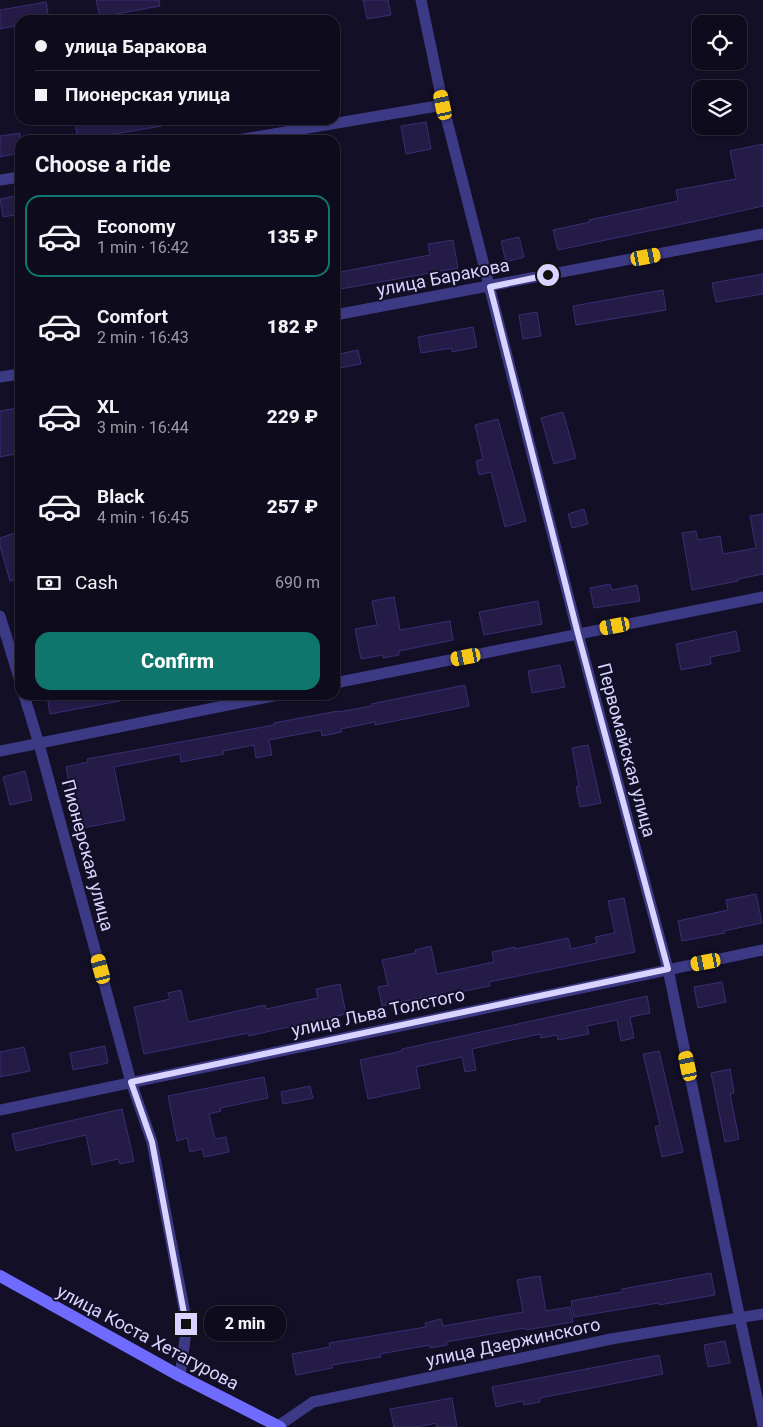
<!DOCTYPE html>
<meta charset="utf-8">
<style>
:root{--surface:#0e0b1c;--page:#171425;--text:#f1f3f6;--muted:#9b9ba3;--line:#2e2b3b;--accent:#0f766e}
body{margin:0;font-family:Roboto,sans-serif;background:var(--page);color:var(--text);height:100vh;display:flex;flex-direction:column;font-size:19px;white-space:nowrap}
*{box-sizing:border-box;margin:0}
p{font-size:16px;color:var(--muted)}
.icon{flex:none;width:28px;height:28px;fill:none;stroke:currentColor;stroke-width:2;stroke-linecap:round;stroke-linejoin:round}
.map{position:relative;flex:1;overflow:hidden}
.sheet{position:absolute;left:15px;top:135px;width:325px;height:565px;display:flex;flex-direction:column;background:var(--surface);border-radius:15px;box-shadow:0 1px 4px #0004,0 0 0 1px var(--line)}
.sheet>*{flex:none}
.hud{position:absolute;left:15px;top:15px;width:325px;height:110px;border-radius:15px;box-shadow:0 1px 4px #0004,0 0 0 1px var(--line);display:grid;align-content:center;height:110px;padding:0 20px;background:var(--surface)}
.controls{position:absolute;left:692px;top:15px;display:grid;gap:10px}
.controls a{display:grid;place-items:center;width:55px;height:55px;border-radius:10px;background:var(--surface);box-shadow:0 1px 4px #0004,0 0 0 1px var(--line);font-size:25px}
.end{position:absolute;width:22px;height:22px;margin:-11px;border:6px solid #d9d4ff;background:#111;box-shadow:0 0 0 2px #111}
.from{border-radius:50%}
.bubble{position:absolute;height:35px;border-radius:15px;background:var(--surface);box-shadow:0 1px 4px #0004,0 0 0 1px var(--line);font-size:16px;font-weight:800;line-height:35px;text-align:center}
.car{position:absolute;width:15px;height:30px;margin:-15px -8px;border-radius:6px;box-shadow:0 0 4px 1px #0007;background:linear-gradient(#f5c518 24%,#345 0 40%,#f5c518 0 76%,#345 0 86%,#f5c518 0)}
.hud b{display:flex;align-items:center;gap:18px;height:48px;font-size:19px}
.hud b+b{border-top:1px solid var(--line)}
.hud i{width:12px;height:12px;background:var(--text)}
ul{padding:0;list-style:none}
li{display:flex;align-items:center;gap:15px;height:82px;margin:0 10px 8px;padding:0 10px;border:2px solid transparent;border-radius:15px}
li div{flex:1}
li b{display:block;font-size:19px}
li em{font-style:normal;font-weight:800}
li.current{border-color:var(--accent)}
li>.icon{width:45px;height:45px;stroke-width:1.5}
h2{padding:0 20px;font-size:22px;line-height:60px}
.pay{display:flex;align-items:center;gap:12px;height:55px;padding:0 20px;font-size:19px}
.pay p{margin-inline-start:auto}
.action{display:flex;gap:10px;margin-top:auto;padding:10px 20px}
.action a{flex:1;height:58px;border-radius:15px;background:var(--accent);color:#fff;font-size:20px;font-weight:800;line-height:58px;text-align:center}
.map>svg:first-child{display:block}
</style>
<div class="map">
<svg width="763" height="1427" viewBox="0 0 763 1427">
<rect width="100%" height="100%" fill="#130f26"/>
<g fill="#241b47" stroke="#3b2d73">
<polygon points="96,0 159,0 160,6 100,17"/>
<polygon points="363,0 388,0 391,15 367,19"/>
<polygon points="46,2 49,20 20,20 20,25 0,29 0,10"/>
<polygon points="90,120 161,120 162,126 78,140 75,123"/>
<polygon points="426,122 431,149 406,154 401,126"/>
<polygon points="20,133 20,153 0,157 0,136"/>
<polygon points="763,144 763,206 692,222 558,250 553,230 590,222 589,220 678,201 676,190 736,179 730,151"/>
<polygon points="20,195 20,214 3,217 0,199"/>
<polygon points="519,237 524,257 506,262 501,241"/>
<polygon points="453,240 458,268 335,290 335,273 430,255 428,244"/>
<polygon points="763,274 763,294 716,302 712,283"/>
<polygon points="663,290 666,310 576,325 573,306"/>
<polygon points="537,312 541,336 523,339 519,315"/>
<polygon points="473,327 477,347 452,352 452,348 421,353 418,337"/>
<polygon points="358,350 361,364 335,369 335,355"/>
<polygon points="18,408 20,419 20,453 0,457 0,411"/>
<polygon points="563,412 576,458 554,464 541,418"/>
<polygon points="498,419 526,521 505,527 491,472 479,475 476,461 483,459 475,425"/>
<polygon points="584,509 588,524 572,528 568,514"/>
<polygon points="763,514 763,574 738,579 738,581 692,590 682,533 696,531 698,540 720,536 723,554 756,548 750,516"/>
<polygon points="18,532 20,540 20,578 10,581 0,546 0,538"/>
<polygon points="610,584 612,590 637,585 640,601 594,608 590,588"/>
<polygon points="394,597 400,630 450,621 453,640 399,651 399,655 383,658 383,655 361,659 355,629 377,625 372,601"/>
<polygon points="538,601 542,624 484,635 479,612"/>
<polygon points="736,631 740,651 710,657 711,664 681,670 676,644"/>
<polygon points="560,665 565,687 532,693 528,671"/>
<polygon points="465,685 469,706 375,725 375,722 341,729 342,732 322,736 321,730 269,740 272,755 256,758 254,745 223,751 224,754 181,762 180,754 114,767 125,820 77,829 66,767 88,762 87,759 274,725 274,723 338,711 338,712 372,706 371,704"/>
<polygon points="47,695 119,695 120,701 50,714"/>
<polygon points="588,745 601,803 580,807 576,787 579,786 572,748"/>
<polygon points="25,771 32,800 10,805 3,777"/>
<polygon points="756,894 762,923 724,931 725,933 682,941 678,921 728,910 726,900"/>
<polygon points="624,898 635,952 489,982 490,986 444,995 443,993 382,1006 378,987 388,985 382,960 416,953 415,950 431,946 437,974 494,962 492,952 515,947 515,949 568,938 571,949 597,943 595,937 615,933 608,901"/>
<polygon points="722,982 726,1002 698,1008 694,987"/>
<polygon points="340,984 346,1014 249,1036 248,1033 144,1054 134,1007 170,999 168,993 181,990 188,1022 265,1005 266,1009 318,998 316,989"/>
<polygon points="647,996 650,1013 630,1017 634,1038 621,1041 617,1020 587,1026 589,1034 558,1040 557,1035 541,1038 540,1034 507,1041 472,1049 476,1070 465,1072 462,1057 416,1067 420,1088 368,1099 360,1060 402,1051 402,1049"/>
<polygon points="105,1046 108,1063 73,1070 70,1053"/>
<polygon points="24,1047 30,1071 0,1077 0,1052"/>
<polygon points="659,1051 683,1152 662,1157 655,1127 660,1125 643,1054"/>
<polygon points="730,1069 734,1093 730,1094 739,1139 725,1142 711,1073"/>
<polygon points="264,1077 268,1098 220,1108 221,1111 209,1114 215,1139 226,1137 229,1152 204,1157 202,1149 190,1152 187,1138 177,1141 168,1096"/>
<polygon points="310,1086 313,1098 283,1104 281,1092"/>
<polygon points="122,1109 134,1161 120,1164 118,1159 92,1165 86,1135 16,1151 12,1134"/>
<polygon points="711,1273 715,1295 659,1305 659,1303 574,1317 571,1301 622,1292 622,1289"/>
<polygon points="540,1276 546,1311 570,1307 573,1322 526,1330 525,1328 446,1342 447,1345 430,1348 430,1345 380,1354 381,1357 332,1365 332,1368 296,1375 292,1354 330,1347 329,1343 426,1327 425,1323 441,1319 443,1326 523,1312 517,1280"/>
<polygon points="725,1341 730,1363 708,1367 704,1345"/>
<polygon points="659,1355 663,1374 540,1398 540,1402 524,1405 523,1401 496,1407 492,1387"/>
<polygon points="452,1398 457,1427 437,1427 436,1423 417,1427 394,1427 390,1409"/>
</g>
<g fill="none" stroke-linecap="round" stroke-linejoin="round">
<g stroke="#3d3a85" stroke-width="11">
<polyline points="421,0 443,105 578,634 668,969 740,1319 763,1425"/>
<polyline points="238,140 443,105"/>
<polyline points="0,180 20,177"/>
<polyline points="335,315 763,234"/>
<polyline points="0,377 20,374"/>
<polyline points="0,616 20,681"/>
<polyline points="335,683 763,597"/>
<polyline points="24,695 39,744 131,1082 152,1142 187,1324 180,1376"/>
<polyline points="0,751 278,695"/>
<polyline points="0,1110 763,950"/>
<polyline points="278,1426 313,1402 611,1339 763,1314"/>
</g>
<polyline stroke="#6f6bff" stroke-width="12" points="0,1276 180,1376 280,1427"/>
</g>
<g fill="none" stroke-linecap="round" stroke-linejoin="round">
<polyline stroke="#d9d4ff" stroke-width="6" points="186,1324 152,1142 131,1082 668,969 578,634 490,287 548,275"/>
</g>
<g text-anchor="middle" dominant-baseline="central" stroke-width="4" stroke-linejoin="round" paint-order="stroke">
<g font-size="18" fill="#d9d4ff" stroke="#130f26">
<text transform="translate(443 277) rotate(-11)">улица Баракова</text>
<text transform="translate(627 750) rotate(75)">Первомайская улица</text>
<text transform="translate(88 855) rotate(75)">Пионерская улица</text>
<text transform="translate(378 1012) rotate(-12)">улица Льва Толстого</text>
<text transform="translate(148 1337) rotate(28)">улица Коста Хетагурова</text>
<text transform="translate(513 1342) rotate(-12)">улица Дзержинского</text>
</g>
</g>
</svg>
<div class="controls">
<a><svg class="icon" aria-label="locate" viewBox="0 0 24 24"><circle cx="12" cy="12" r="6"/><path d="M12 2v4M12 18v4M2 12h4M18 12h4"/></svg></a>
<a><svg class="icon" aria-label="layers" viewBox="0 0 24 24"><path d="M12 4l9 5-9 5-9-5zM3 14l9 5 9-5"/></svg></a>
</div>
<i class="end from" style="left:548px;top:275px"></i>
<i class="end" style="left:186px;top:1324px"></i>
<div class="bubble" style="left:204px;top:1306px;width:82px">2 min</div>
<i class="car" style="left:443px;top:105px;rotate:348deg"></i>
<i class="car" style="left:646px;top:257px;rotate:79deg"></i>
<i class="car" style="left:615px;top:626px;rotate:259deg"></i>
<i class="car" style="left:466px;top:657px;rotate:259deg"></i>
<i class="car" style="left:706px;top:962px;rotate:259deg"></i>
<i class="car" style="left:101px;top:969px;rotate:345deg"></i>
<i class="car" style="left:688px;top:1066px;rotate:348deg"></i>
<div class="hud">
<b><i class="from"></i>улица Баракова</b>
<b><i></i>Пионерская улица</b>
</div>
<section class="sheet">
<h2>Choose a ride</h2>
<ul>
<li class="current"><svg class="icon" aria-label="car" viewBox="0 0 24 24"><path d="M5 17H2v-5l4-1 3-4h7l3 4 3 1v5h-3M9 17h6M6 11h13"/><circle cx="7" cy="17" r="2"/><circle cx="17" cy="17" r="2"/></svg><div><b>Economy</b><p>1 min · 16:42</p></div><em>135 ₽</em></li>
<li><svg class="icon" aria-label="car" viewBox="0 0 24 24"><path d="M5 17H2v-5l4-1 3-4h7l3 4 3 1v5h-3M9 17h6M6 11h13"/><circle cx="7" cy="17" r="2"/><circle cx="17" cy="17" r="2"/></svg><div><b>Comfort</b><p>2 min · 16:43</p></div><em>182 ₽</em></li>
<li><svg class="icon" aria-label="car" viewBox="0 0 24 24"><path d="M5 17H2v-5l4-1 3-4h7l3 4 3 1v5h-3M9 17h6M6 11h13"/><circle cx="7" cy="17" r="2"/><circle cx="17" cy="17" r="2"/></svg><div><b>XL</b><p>3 min · 16:44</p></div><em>229 ₽</em></li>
<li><svg class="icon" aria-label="car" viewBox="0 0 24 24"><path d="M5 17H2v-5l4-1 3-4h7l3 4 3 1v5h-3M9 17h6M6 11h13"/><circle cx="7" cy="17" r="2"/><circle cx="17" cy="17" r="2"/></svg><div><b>Black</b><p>4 min · 16:45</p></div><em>257 ₽</em></li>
</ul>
<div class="pay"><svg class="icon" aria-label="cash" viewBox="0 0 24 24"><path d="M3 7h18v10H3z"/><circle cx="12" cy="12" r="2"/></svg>Cash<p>690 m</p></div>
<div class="action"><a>Confirm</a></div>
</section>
</div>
